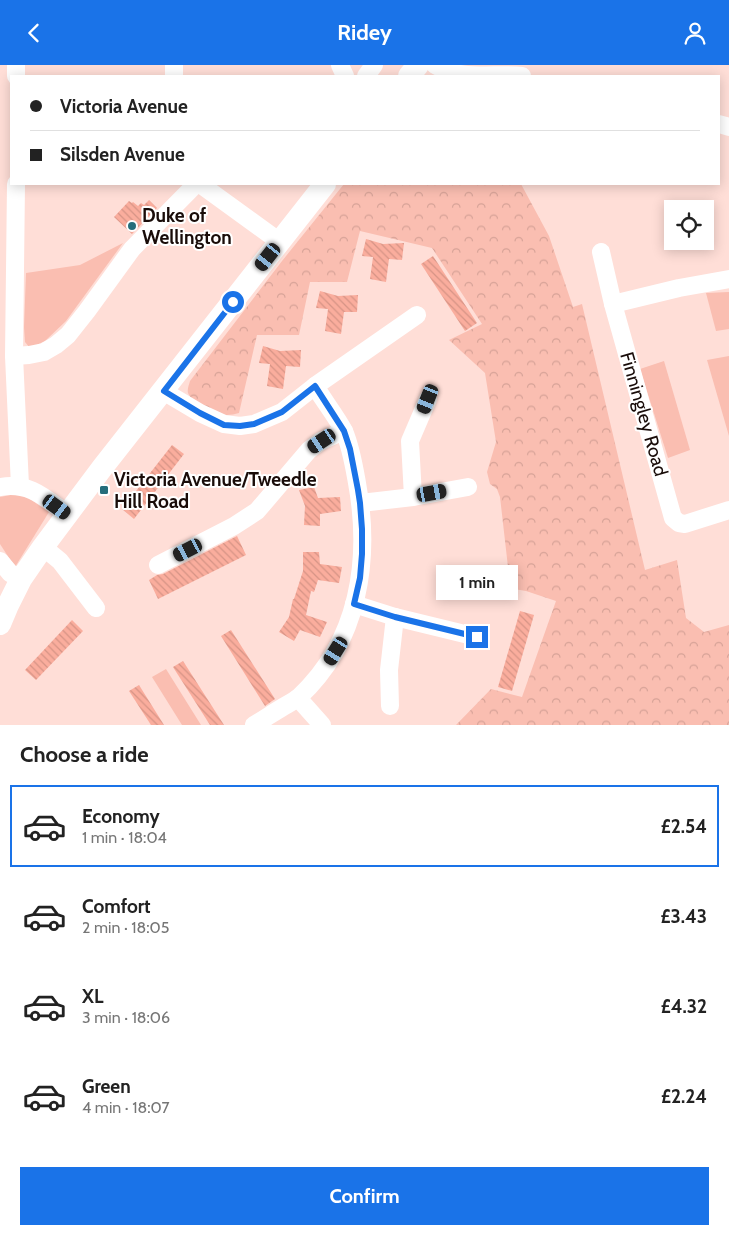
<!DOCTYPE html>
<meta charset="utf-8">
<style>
:root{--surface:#fff;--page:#f2f2f2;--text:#222;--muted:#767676;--line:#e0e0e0;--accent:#1a73e8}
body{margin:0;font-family:Cabin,sans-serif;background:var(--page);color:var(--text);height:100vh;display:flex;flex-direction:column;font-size:19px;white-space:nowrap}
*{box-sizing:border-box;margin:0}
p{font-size:16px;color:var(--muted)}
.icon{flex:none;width:28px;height:28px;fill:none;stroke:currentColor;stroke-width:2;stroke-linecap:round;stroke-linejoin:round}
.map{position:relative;height:660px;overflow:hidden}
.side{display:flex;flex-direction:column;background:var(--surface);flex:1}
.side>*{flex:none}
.hud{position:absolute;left:10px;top:10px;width:710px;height:110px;border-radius:0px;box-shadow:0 2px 12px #0003;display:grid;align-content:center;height:110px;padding:0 20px;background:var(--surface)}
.tools{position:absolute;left:664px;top:135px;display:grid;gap:10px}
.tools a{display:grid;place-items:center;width:50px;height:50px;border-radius:0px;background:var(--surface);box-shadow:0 2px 12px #0003;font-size:25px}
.end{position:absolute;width:22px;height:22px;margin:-11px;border:6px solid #1a73e8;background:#fff;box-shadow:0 0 0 2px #fff}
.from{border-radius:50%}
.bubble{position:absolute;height:35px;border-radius:0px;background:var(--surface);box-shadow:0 2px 12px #0003;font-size:16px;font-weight:800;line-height:35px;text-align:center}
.car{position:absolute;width:15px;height:30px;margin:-15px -8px;border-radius:6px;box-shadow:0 0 4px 1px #0007;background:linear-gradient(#222 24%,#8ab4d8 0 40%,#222 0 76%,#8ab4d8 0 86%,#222 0)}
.hud b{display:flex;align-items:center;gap:18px;height:48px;font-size:19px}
.hud b+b{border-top:1px solid var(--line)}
.hud i{width:12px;height:12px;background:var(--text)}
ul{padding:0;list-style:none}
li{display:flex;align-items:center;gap:15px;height:82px;margin:0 10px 8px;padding:0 10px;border:2px solid transparent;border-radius:0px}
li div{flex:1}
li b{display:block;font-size:19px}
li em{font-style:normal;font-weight:800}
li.active{border-color:var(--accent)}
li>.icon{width:45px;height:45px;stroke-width:1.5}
h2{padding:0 20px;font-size:22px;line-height:60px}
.primary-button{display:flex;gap:10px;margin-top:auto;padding:10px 20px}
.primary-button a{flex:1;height:58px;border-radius:0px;background:var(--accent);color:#fff;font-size:20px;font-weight:800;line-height:58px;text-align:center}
header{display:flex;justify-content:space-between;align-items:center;height:65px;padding:0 20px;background:var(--accent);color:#fff;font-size:22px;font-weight:800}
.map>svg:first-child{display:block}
</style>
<header><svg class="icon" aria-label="back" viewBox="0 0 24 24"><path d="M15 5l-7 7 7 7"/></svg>Ridey<svg class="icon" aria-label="person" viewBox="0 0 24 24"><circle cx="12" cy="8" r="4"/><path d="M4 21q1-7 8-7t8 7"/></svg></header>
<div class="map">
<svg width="729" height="660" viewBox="0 0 729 660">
<defs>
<pattern id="park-crowns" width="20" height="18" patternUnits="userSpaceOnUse" patternTransform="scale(1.25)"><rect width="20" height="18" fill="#fabeb1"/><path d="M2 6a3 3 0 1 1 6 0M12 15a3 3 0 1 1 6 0" fill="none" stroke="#d6a297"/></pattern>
<pattern id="building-back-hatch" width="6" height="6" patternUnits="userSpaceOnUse" patternTransform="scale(1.25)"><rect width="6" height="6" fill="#faad9d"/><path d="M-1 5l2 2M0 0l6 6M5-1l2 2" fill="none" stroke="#d69486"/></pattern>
</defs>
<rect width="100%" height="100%" fill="#ffded7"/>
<g fill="#fabeb1">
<polygon points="123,178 66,256 45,276 30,283 25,277 24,262 26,208 80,200"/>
<polygon points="729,227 729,264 716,266 706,228"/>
<polygon points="729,291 729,371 707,295"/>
<polygon points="664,296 690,385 668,393 640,304"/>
<polygon points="21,428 49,447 15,502 0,479 0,432"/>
<polygon points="166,604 201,660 182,660 152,612"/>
</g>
<path fill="url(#park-crowns)" d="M344 119H521L549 171 573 242 582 239 645 505 677 495 686 553 704 567 729 560V660H456L491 624 522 632 556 536 526 526 508 523V502L500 432 497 424 490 419 487 407 496 377 485 308 449 275 482 259 432 183 360 166 347 217H310L299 270H257L239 348C235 349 231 350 227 350 215 350 193 340 188 328 187 324 189 320 190 316L282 196Z"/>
<g fill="url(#building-back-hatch)">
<polygon points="149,135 157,143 132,169 114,152 129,136 132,138 133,137 138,141 141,138 144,140"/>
<polygon points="366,174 383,179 404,178 402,195 389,194 386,217 370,214 373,192 362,191"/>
<polygon points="433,191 477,258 465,266 421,199"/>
<polygon points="320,226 338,231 358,230 357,247 344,247 341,269 325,266 328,244 316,243"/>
<polygon points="263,281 280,286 301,285 300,302 286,301 283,324 267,321 270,299 259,298"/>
<polygon points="172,380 184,389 134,454 122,444"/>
<polygon points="314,422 318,433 340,432 341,446 320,449 320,461 304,460 305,441 299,425"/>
<polygon points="237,471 246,490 158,534 149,515 157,510 163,509"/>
<polygon points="303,487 319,487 320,499 342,502 339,518 318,515 314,527 311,526 306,550 327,557 320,572 300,565 294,576 279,567 289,552 293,534 294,534 303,506"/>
<polygon points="520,546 534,550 512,626 498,622"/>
<polygon points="72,555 83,566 36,615 25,605"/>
<polygon points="231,565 275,634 265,641 221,571"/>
<polygon points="183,596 224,660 210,660 173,602"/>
<polygon points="139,620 164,660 151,660 129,626"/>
</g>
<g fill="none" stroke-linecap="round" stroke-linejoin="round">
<g stroke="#fff" stroke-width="18">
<polyline points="340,0 345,11"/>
<path d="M435 0C460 16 493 8 522 11"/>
<polyline points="16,11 16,0"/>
<polyline points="174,11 174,0"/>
<polyline points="366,11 374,0"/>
<polyline points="719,59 729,62"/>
<polyline points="16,119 14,291 20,421"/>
<polyline points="200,119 280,177"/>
<polyline points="601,187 613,239 673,453 679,458 685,459 729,445"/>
<polyline points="613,239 679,223 729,214"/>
<polyline points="14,291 29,290 44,287 56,280 68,270 87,246 132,184 196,119"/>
<polyline points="163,326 200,348 224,359 240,361 254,359 282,347 315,321 417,250"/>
<path d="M0 422C30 417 45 433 67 449"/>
<polyline points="413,432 410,376 428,334"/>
<polyline points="361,438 413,432 468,422"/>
<polyline points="43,482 60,496 96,543"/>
<polyline points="0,496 10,508 21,514"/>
<polyline points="158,500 234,461 257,446 309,385 321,376 344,366"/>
<polyline points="354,539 395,552 477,572"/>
<polyline points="298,633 322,660"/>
<polyline points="390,641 389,605 395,552"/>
<path d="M254 660C264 654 273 648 283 642 288 639 294 636 299 632 359 576 371 495 357 418 354 401 351 382 344 366 336 351 324 336 315 321"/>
</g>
<g stroke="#fff" stroke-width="22">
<polyline points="409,11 418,0"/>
<polyline points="0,559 8,540 21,514 43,482 102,403 325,119"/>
</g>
</g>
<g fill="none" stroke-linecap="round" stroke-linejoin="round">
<polyline stroke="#1a73e8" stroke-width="6" points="233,237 164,326 200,348 224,360 240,361 254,359 282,347 315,321 344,366 350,384 358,425 360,438 362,464 362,489 360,513 354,539 395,552 477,572"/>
</g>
<g fill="#266d7b" stroke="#fff" stroke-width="2">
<circle cx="132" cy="161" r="5"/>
<rect x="99" y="420" width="10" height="10" rx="2.5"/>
</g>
<g text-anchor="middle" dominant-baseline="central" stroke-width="4" stroke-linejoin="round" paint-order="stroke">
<g font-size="19" font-weight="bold" fill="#190c09" stroke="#fff" text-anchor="start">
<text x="142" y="150">Duke of<tspan x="142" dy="22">Wellington</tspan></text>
<text x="114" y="414">Victoria Avenue/Tweedle<tspan x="114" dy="22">Hill Road</tspan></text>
</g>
<g font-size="19" fill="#190c09" stroke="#fff">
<text transform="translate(644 349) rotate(74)">Finningley Road</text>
</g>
</g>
</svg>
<div class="tools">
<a><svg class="icon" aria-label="locate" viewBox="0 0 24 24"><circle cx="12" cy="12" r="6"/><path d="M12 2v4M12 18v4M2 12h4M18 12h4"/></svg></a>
</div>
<i class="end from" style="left:233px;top:237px"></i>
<i class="end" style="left:477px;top:572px"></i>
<div class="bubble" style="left:436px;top:500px;width:82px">1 min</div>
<i class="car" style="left:268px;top:192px;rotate:218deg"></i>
<i class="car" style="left:428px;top:334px;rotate:202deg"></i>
<i class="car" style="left:322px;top:376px;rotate:236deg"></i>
<i class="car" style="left:432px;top:428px;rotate:80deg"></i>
<i class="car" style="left:57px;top:442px;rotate:126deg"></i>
<i class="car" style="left:188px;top:485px;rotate:243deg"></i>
<i class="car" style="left:336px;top:586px;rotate:212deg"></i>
<div class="hud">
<b><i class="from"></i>Victoria Avenue</b>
<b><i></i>Silsden Avenue</b>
</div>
</div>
<section class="side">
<h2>Choose a ride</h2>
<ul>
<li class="active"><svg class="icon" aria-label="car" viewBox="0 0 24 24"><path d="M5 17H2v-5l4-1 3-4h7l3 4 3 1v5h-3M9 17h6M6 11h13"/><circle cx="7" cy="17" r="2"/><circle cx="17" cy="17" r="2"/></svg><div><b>Economy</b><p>1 min · 18:04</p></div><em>£2.54</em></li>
<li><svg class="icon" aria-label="car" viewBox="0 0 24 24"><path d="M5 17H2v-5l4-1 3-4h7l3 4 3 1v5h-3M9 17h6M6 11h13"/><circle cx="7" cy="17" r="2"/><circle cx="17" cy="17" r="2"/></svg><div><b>Comfort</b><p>2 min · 18:05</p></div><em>£3.43</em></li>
<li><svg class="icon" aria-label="car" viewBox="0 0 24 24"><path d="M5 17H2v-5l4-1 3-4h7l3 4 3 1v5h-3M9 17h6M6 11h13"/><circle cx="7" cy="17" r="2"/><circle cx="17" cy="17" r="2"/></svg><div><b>XL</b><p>3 min · 18:06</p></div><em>£4.32</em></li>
<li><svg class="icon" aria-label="car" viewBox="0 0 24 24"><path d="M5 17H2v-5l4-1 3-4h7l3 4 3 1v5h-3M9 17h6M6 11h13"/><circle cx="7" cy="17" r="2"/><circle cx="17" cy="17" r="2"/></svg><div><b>Green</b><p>4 min · 18:07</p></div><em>£2.24</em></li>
</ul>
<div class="primary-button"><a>Confirm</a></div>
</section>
